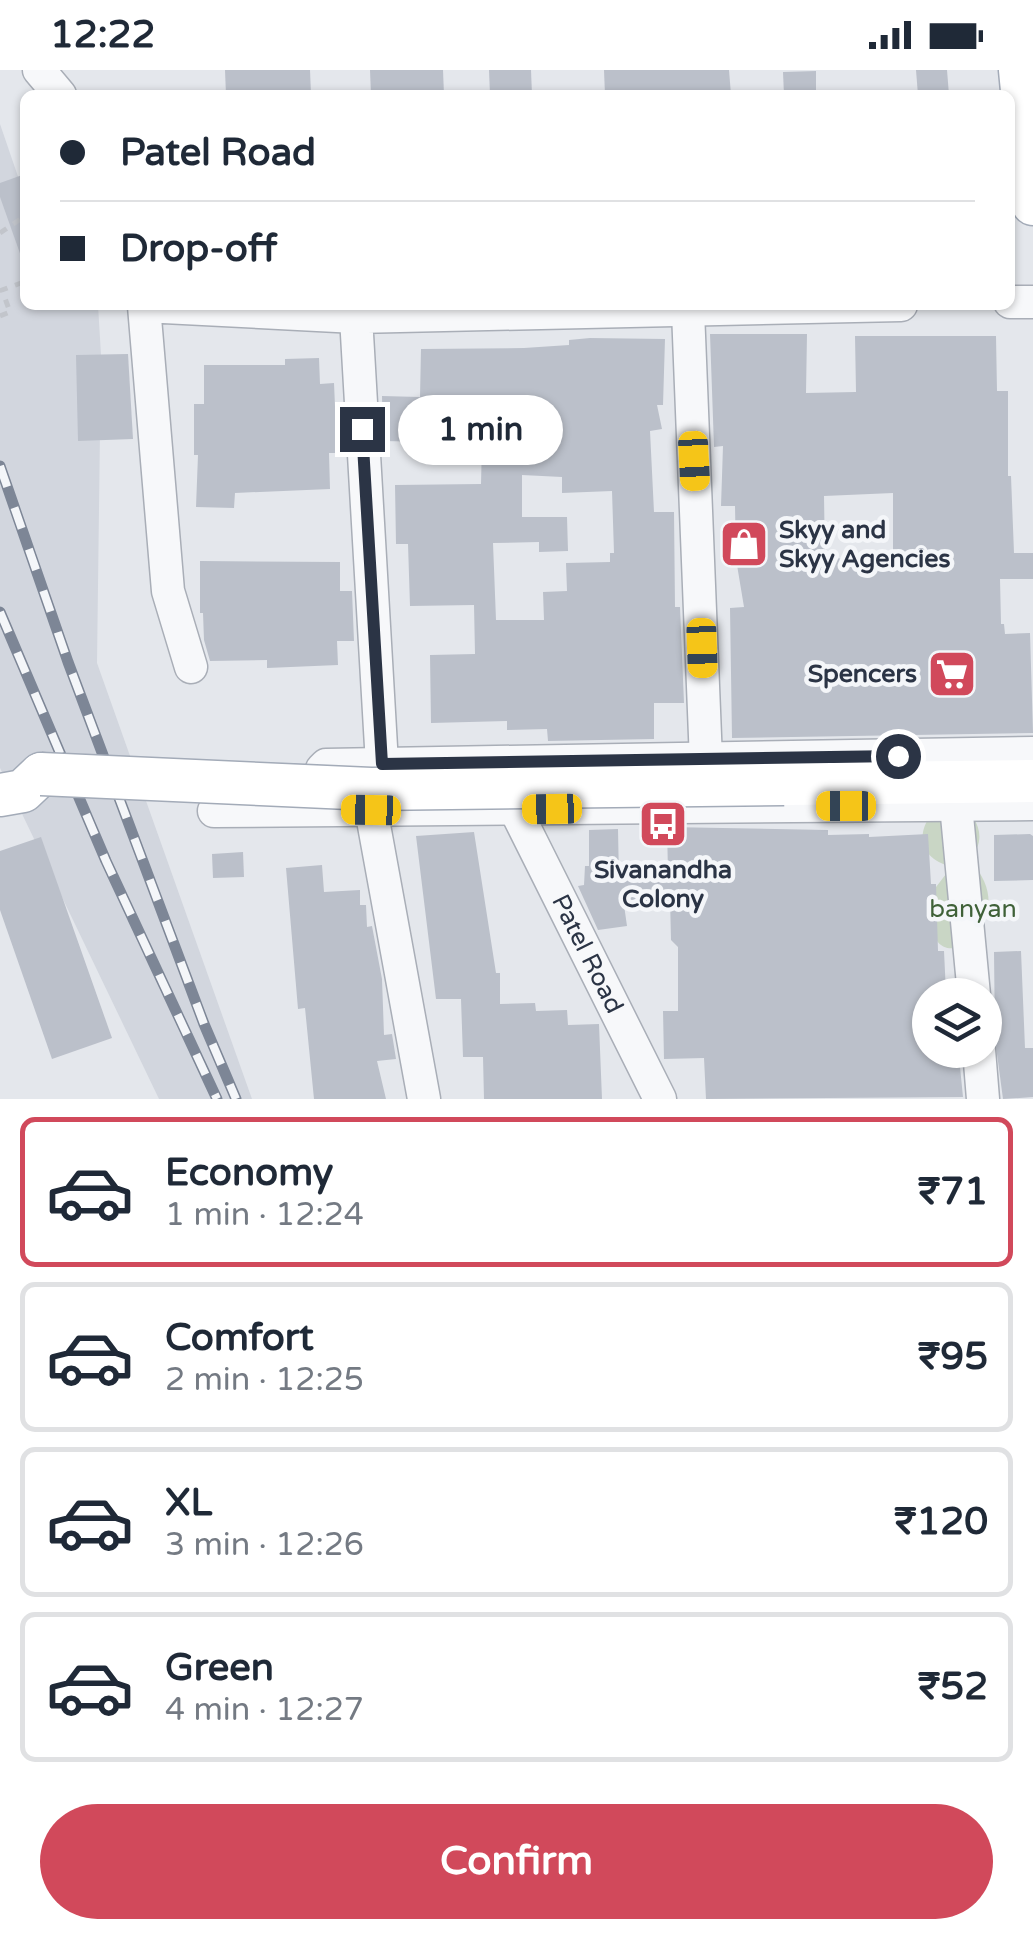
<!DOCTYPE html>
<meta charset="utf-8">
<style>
:root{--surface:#fff;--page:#f2f2f3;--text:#1f2937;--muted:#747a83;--line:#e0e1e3;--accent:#d1495b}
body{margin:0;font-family:"Varela Round",sans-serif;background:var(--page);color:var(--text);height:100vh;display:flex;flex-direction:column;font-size:38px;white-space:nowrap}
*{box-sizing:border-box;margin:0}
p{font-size:32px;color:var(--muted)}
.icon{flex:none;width:55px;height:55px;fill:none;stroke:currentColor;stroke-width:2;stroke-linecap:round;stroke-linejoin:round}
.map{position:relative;height:1029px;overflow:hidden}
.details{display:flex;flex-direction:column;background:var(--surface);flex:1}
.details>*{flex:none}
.guide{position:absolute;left:20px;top:20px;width:995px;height:220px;border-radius:15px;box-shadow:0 2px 8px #0004;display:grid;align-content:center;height:220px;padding:0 40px;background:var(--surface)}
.buttons{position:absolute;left:912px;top:908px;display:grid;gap:20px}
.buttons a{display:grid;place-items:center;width:90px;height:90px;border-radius:50%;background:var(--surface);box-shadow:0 2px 8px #0004;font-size:50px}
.end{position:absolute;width:45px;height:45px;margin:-22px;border:12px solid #2b3445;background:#fff;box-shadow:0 0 0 5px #fff}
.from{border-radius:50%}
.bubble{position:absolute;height:70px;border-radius:35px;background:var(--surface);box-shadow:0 2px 8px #0004;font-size:32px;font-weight:700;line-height:70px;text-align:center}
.car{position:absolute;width:30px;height:60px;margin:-30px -15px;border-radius:12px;box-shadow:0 0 8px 2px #0007;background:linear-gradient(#f5c518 24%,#345 0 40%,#f5c518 0 76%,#345 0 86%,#f5c518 0)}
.guide b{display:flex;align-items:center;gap:35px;height:95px;font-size:38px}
.guide b+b{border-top:2px solid var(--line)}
.guide i{width:25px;height:25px;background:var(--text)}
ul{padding:18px 0 0;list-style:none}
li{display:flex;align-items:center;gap:30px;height:150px;margin:0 20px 15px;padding:0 20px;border:5px solid var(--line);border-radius:15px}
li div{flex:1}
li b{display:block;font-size:38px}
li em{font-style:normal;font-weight:700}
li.current{border-color:var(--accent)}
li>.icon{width:90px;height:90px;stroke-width:1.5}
.button{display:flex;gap:20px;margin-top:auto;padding:20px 40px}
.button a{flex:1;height:115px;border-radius:60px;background:var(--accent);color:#fff;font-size:40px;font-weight:700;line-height:115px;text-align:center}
.status{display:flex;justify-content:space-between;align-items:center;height:70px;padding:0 50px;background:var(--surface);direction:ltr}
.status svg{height:28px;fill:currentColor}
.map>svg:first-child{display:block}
</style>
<div class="status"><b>12:22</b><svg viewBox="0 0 49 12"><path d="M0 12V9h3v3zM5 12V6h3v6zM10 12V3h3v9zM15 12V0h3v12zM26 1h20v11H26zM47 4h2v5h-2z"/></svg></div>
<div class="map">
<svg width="1033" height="1029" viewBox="0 0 1033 1029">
<rect width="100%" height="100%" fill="#e4e7ec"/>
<polygon fill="#d2d6de" points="0,54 25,127 25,235 98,235 101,285 97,593 252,1029 159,1029 0,698"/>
<path fill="#c9d6c5" d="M931 745 973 747C983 763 981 776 969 790 1033 853 919 931 931 829 933 816 946 808 950 796 924 790 914 767 931 745Z"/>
<g fill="#bbc0ca" fill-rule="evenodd">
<polygon points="225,0 310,0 311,25 226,25"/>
<polygon points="370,0 443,0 444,25 371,25"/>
<polygon points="489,0 531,0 532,25 490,25"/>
<polygon points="604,0 729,0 731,25 605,25"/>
<polygon points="916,0 947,0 949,25 918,25"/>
<polygon points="816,1 816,25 784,25 783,2"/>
<polygon points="25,104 25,189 22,189 0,127 0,113"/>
<path d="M710 264H807L806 323 856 322 855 266H996L997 321H1008V406H1011L1014 483H1033V509H1000L1001 554H1004L1005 564 1030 563 1033 663 732 668 730 538 744 537 736 489 735 436H721L723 376 714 377ZM893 423V490L825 488 824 426Z"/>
<path d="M590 268 665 269 663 335H657L662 359 650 361 654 442H674L675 537H680L684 633H654V669L548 671 547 659 507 660V651L431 653 430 585 475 584 474 535 410 536 408 474H396L395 415 481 414 482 373 383 371 382 326 420 327 421 279 524 278 569 275V270ZM522 405 562 407V423L612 421 614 483H610V492L566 493 567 521 543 522 544 550H496L493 473 539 472V482L568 481 567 447H522Z"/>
<polygon points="128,284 133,369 78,371 76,285"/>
<polygon points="319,288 320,314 334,313 337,383 329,383 330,419 235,423 234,438 196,437 198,385 194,385 194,334 204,334 204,295 285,295 285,289"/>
<polygon points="200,491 340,492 340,521 352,521 354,571 337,571 338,595 267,598 267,590 210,591 204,570 203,543 200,543"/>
<polygon points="667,757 828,760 828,765 869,764 869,767 928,764 931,814 936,814 938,881 944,881 946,923 930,923 930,985 947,985 947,997 960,997 963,1027 706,1029 704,988 664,989 663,941 678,941 678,877 671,870 670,828 624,835 627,856 598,860 578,816 584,815 585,796 589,796 589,760 618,759 619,810 668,803"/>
<polygon points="474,762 496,903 500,903 500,934 535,933 536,941 567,940 568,955 599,954 602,1029 484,1029 483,987 463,987 461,929 436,929 416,766"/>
<polygon points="1030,764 1033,766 1033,810 994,811 994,765"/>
<polygon points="41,767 112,968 52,989 0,840 0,781"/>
<polygon points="243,782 244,807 213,808 212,784"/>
<polygon points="322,795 324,822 360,820 360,835 366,835 367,857 372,856 382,909 384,965 392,964 396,989 377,991 386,1029 314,1029 305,938 298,939 286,798"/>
<polygon points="1021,881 1025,978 1033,978 1033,1027 1003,1029 995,969 994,882"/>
</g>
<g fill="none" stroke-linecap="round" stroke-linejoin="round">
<g stroke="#a9aeb7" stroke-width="35">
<g id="minor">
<polyline points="39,0 60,25"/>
<polyline points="1010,232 1033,232"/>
<polyline points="688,241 706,691"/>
<polyline points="191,597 168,521 144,236 356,247"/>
<polyline points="382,694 356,247 901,235"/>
<polyline points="956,735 974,925"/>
<polyline points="322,739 322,699 326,695 1033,683"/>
<polyline points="371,739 424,1029"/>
<path id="s1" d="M515 739 660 1029"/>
<polyline points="214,741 1033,734"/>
<polyline points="979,980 983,1029"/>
</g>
</g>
<g stroke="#a3abb8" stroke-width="45">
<g id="major">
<polyline points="1020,0 1033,134"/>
<polyline points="784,714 1033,711"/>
<polyline points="0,725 23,721 41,704"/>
</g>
</g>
<g stroke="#c2c5cb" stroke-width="5" stroke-dasharray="8 8" stroke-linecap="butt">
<polyline points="0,163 25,146"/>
<polyline points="0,246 10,242 2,220 21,213"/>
</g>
<use href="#minor" stroke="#f7f8fa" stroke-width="32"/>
<use href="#major" stroke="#fff" stroke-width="42"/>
<g stroke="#7d8696" stroke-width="11">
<g id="rail">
<polyline points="0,396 68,592 204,954 236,1029"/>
<polyline points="0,542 106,791 217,1029"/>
</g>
</g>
<use href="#rail" stroke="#f4f6f9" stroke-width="8" stroke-dasharray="22" stroke-linecap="butt"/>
<g stroke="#a3abb8" stroke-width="45" stroke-linecap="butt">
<polyline id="major-bridge" points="41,704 371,719 784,714"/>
</g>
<use href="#major-bridge" stroke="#fff" stroke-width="42"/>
</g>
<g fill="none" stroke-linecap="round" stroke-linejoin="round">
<polyline stroke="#2b3445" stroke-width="12" points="362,359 382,694 898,686"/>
</g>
<defs>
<g id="shop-square" transform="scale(2.5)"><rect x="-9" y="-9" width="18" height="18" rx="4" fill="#d1495b" stroke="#f4f6f9"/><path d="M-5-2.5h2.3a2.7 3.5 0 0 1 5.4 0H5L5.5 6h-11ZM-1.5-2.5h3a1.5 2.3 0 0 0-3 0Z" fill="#fff"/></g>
<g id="supermarket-square" transform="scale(2.5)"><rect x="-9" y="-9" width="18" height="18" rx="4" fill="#d1495b" stroke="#f4f6f9"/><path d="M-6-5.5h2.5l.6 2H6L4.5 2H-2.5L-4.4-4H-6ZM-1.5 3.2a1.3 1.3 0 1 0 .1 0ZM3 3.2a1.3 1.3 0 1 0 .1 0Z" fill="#fff"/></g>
<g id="bus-square" transform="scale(2.5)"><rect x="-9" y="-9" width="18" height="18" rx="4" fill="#d1495b" stroke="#f4f6f9"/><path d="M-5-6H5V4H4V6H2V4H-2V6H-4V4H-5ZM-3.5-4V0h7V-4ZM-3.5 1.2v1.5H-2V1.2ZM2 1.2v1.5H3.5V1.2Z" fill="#fff"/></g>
</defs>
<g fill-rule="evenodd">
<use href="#shop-square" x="744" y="474"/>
<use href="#supermarket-square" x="952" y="604"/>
<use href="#bus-square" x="663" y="754"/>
</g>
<g text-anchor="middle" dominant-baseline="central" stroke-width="9" stroke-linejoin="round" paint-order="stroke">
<g font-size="25" font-weight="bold" fill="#2b3445" stroke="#f4f6f9" text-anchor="start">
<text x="779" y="460">Skyy and<tspan x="779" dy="29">Skyy Agencies</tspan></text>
<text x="917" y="604" text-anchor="end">Spencers</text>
<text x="663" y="800" text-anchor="middle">Sivanandha<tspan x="663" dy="29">Colony</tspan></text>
</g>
<g font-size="25" fill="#3f6138" stroke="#f4f6f9">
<text x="973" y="839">banyan</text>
</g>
<g font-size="25" fill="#2b3445" stroke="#f4f6f9">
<text stroke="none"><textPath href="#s1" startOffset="162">Patel Road</textPath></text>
</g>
</g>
</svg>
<div class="buttons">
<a><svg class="icon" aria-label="layers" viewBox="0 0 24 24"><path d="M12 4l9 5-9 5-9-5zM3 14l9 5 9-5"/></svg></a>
</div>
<i class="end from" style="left:898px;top:686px"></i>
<i class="end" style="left:362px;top:359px"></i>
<div class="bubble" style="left:398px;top:325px;width:165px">1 min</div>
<i class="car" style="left:694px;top:391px;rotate:177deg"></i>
<i class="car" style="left:702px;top:578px;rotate:178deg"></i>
<i class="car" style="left:846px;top:736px;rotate:270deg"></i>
<i class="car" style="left:552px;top:739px;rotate:269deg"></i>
<i class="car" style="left:371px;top:740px;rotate:271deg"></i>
<div class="guide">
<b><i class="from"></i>Patel Road</b>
<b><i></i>Drop-off</b>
</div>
</div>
<section class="details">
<ul>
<li class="current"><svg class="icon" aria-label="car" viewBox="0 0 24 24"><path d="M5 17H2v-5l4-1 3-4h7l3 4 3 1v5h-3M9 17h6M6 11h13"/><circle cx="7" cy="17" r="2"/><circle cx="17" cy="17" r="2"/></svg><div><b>Economy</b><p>1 min · 12:24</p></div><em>₹71</em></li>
<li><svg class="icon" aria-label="car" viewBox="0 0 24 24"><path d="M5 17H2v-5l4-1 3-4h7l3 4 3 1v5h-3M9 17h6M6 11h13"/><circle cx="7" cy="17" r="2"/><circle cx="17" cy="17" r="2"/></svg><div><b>Comfort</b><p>2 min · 12:25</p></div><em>₹95</em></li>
<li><svg class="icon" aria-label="car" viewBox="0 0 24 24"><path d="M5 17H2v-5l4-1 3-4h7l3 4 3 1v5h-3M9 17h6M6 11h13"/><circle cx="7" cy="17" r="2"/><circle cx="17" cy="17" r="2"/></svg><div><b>XL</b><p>3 min · 12:26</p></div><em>₹120</em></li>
<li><svg class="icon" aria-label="car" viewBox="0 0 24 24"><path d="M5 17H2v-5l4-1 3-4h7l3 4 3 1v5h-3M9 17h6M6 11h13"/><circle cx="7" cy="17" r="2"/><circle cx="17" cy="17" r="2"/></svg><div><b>Green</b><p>4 min · 12:27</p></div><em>₹52</em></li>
</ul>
<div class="button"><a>Confirm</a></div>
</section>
